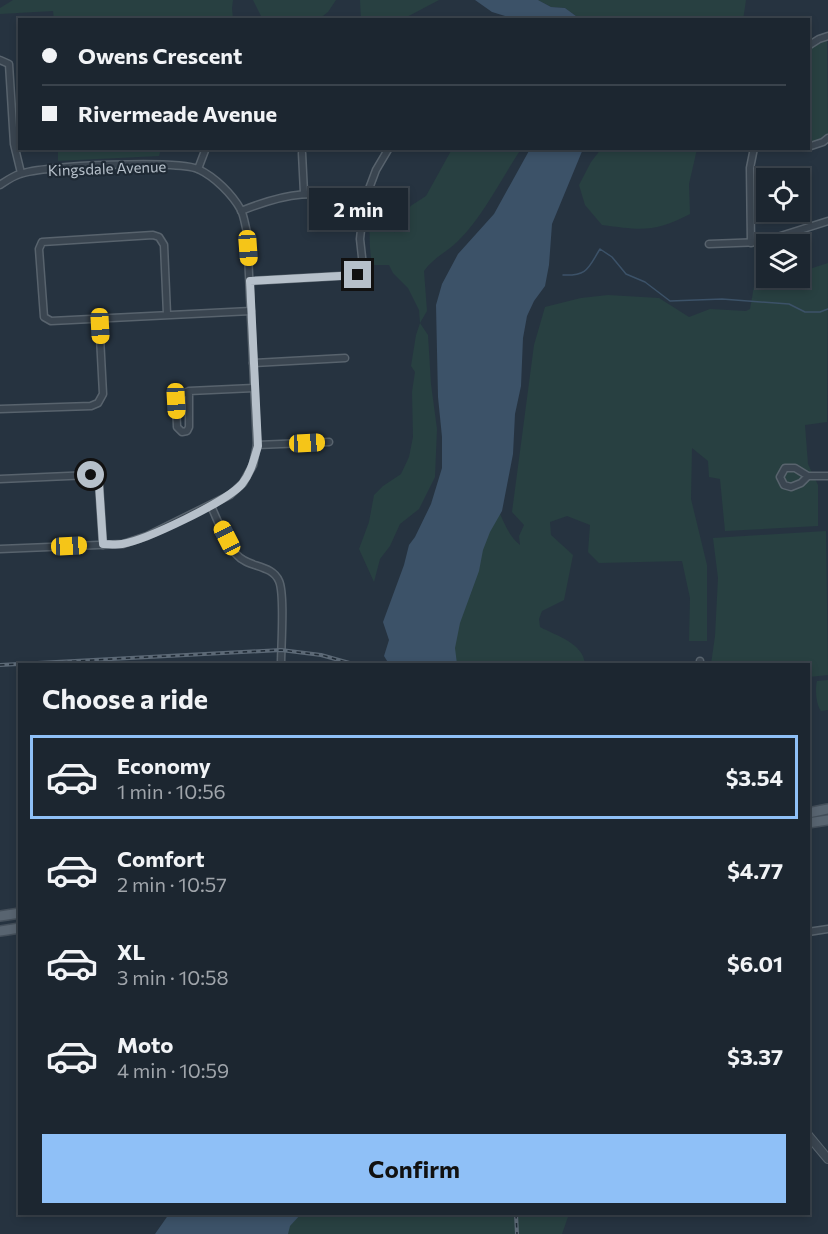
<!DOCTYPE html>
<meta charset="utf-8">
<style>
:root{--surface:#1c2630;--page:#252e38;--text:#f1f3f6;--muted:#a0a5ab;--line:#3a434c;--accent:#8fc0f7}
body{margin:0;font-family:Commissioner,sans-serif;background:var(--page);color:var(--text);height:100vh;display:flex;flex-direction:column;font-size:22px;white-space:nowrap}
*{box-sizing:border-box;margin:0}
p{font-size:20px;color:var(--muted)}
.icon{flex:none;width:33px;height:33px;fill:none;stroke:currentColor;stroke-width:2;stroke-linecap:round;stroke-linejoin:round}
.map{position:relative;flex:1;overflow:hidden}
.sheet{position:absolute;left:18px;top:663px;width:792px;height:552px;display:flex;flex-direction:column;background:var(--surface);border-radius:0px;box-shadow:0 3px 9px #0003,0 0 0 2px var(--line)}
.sheet>*{flex:none}
.top-card{position:absolute;left:18px;top:18px;width:792px;height:132px;border-radius:0px;box-shadow:0 3px 9px #0003,0 0 0 2px var(--line);display:grid;align-content:center;height:132px;padding:0 24px;background:var(--surface)}
.tools{position:absolute;left:756px;top:168px;display:grid;gap:12px}
.tools a{display:grid;place-items:center;width:54px;height:54px;border-radius:0px;background:var(--surface);box-shadow:0 3px 9px #0003,0 0 0 2px var(--line);font-size:30px}
.end{position:absolute;width:27px;height:27px;margin:-14px;border:8px solid #b6c0ca;background:#111;box-shadow:0 0 0 3px #111}
.from{border-radius:50%}
.bubble{position:absolute;height:42px;border-radius:0px;background:var(--surface);box-shadow:0 3px 9px #0003,0 0 0 2px var(--line);font-size:20px;font-weight:700;line-height:42px;text-align:center}
.car{position:absolute;width:18px;height:36px;margin:-18px -9px;border-radius:8px;box-shadow:0 0 4px 2px #0007;background:linear-gradient(#f5c518 24%,#345 0 40%,#f5c518 0 76%,#345 0 86%,#f5c518 0)}
.top-card b{display:flex;align-items:center;gap:21px;height:57px;font-size:22px}
.top-card b+b{border-top:2px solid var(--line)}
.top-card i{width:15px;height:15px;background:var(--text)}
ul{padding:0;list-style:none}
li{display:flex;align-items:center;gap:18px;height:84px;margin:0 12px 9px;padding:0 12px;border:3px solid transparent;border-radius:0px}
li div{flex:1}
li b{display:block;font-size:22px}
li em{font-style:normal;font-weight:700}
li.selected{border-color:var(--accent)}
li>.icon{width:54px;height:54px;stroke-width:1.5}
h2{padding:0 24px;font-size:27px;line-height:72px}
.cta{display:flex;gap:12px;margin-top:auto;padding:12px 24px}
.cta a{flex:1;height:69px;border-radius:0px;background:var(--accent);color:#111;font-size:24px;font-weight:700;line-height:69px;text-align:center}
.map>svg:first-child{display:block}
</style>
<div class="map">
<svg width="828" height="1234" viewBox="0 0 828 1234">
<rect width="100%" height="100%" fill="#263340"/>
<g fill="#284041">
<polygon points="13,0 233,0 232,8 233,19 54,20 53,11 0,14 0,8"/>
<polygon points="253,0 336,0 328,12 319,19 263,20"/>
<polygon points="360,0 439,0 403,19 361,20"/>
<polygon points="538,0 746,0 743,20 580,19 565,8 551,7"/>
<polygon points="827,40 828,135 823,139 809,143 809,49"/>
<polygon points="58,149 58,148 161,149 159,156 58,161"/>
<path d="M452 149H521C501 179 484 215 458 241 447 252 434 257 424 271L427 311 420 323 428 335 431 384 437 429 435 477 419 509 400 524 390 546 380 559 374 582 359 549 369 522 374 495 383 486 401 474 409 457 413 437 412 392 415 372 411 366 416 335 420 323 419 310 408 288 393 273 389 265H372C369 247 369 228 371 210L398 216 394 233 400 216 412 205 426 196Z"/>
<path d="M601 149H697L689 184 690 214C654 233 641 230 602 225L585 205 579 185 591 162Z"/>
<path d="M828 263 827 422 805 425 808 464 818 485V526L725 531 720 479 709 477 708 461 692 448 691 499 707 565V641H689L690 598 682 561 599 563 588 552 590 525 567 516 550 522 551 535 573 555 564 600 542 611 539 619 540 627C557 636 583 643 585 664H439L494 502C503 517 506 534 520 545L519 536 524 525 512 512 534 345 545 307 581 298 608 295 659 298 689 317 710 309 746 311 750 309 754 286 782 278H800V272Z"/>
<polygon points="826,531 828,675 809,677 808,664 711,664 715,636 718,578 713,538"/>
<path d="M828 680V710L821 711C816 705 815 689 817 681Z"/>
<polygon points="299,1214 569,1214 562,1234 287,1234 289,1226"/>
</g>
<g fill="#3c5268">
<polygon points="475,0 538,0 551,7 565,8 580,19 515,19 492,12"/>
<polygon points="530,149 583,149 552,224 549,265 545,286 534,301 527,316 523,338 521,386 515,414 513,454 502,511 490,532 483,550 479,571 460,623 455,648 457,664 389,664 384,656 389,640 383,622 404,565 409,545 415,537 431,504 442,468 442,437 438,397 436,305 442,284 458,254 494,214"/>
<polygon points="169,1214 301,1214 290,1226 288,1234 155,1234"/>
</g>
<g fill="none" stroke-linecap="round" stroke-linejoin="round">
<path stroke="#3c5268" stroke-width="1.5" d="M563 275C588 276 588 268 600 249L612 257 626 274 645 282 670 301 722 299 789 304 805 312H820L828 309"/>
<g stroke="#58636d" stroke-width="9">
<g id="minor">
<polyline points="808,46 819,39 828,36"/>
<polyline points="0,60 9,64 14,144 21,173"/>
<polyline points="808,147 823,142 828,138"/>
<polyline points="302,153 304,193"/>
<polyline points="198,169 206,148"/>
<path d="M0 185C6 181 13 176 20 174 43 165 177 160 198 169 215 177 232 194 241 210 244 216 245 225 247 232L257 445 253 465 243 483 230 495 147 536 123 544 0 549"/>
<path d="M241 211C291 191 312 190 364 202"/>
<polyline points="751,243 750,168 754,148"/>
<polyline points="709,244 762,242 828,221"/>
<polyline points="250,281 358,275 363,266 360,239 364,202 376,170 389,148"/>
<polyline points="167,314 164,245 159,237 153,235 42,242 39,249 44,317 51,321 251,311"/>
<polyline points="253,363 345,358"/>
<path d="M189 391V427L187 431 182 432 177 427C177 413 172 396 189 391L254 388"/>
<polyline points="0,409 91,406 98,403 103,394 99,318"/>
<polyline points="257,445 329,442"/>
<polyline points="808,476 801,483 791,487 784,485 780,477 785,468 795,468 808,476 828,476"/>
<polyline points="0,479 91,475 99,484 103,545"/>
<path d="M211 506C218 521 226 544 237 555 248 568 272 564 279 581 285 594 281 647 281 664"/>
<polyline points="700,661 700,664"/>
<polyline points="808,932 828,929"/>
</g>
</g>
<g stroke="#58636d" stroke-width="10">
<polyline id="tertiary" points="808,1135 828,1159"/>
</g>
<g stroke="#434e59" stroke-width="12">
<g id="primary">
<polyline points="808,813 828,809"/>
<polyline points="808,823 828,820"/>
<polyline points="0,916 20,913"/>
<polyline points="0,931 20,928"/>
</g>
</g>
<use href="#minor" stroke="#3a4550" stroke-width="6"/>
<use href="#tertiary" stroke="#3a4550" stroke-width="8"/>
<use href="#primary" stroke="#586470" stroke-width="9"/>
<g stroke="#5c6976" stroke-width="4">
<g id="rail">
<polyline points="0,665 281,650 321,655 353,664"/>
<polyline points="516,1214 517,1234"/>
</g>
</g>
<use href="#rail" stroke="#1f2a35" stroke-width="1.5" stroke-dasharray="4.5" stroke-linecap="butt"/>
</g>
<g fill="none" stroke-linecap="round" stroke-linejoin="round">
<path stroke="#b6c0ca" stroke-width="8" d="M91 475 99 484 103 544C109 544 116 545 122 544 146 540 226 502 242 484 251 473 254 459 258 446L250 281 358 275"/>
</g>
<g text-anchor="middle" dominant-baseline="central" stroke-width="4.5" stroke-linejoin="round" paint-order="stroke">
<g font-size="15" fill="#b6c0ca" stroke="#1f2a35">
<text transform="translate(107 168) rotate(-2)">Kingsdale Avenue</text>
</g>
</g>
</svg>
<div class="tools">
<a><svg class="icon" aria-label="locate" viewBox="0 0 24 24"><circle cx="12" cy="12" r="6"/><path d="M12 2v4M12 18v4M2 12h4M18 12h4"/></svg></a>
<a><svg class="icon" aria-label="layers" viewBox="0 0 24 24"><path d="M12 4l9 5-9 5-9-5zM3 14l9 5 9-5"/></svg></a>
</div>
<i class="end from" style="left:91px;top:475px"></i>
<i class="end" style="left:358px;top:275px"></i>
<div class="bubble" style="left:309px;top:188px;width:99px">2 min</div>
<i class="car" style="left:248px;top:248px;rotate:176deg"></i>
<i class="car" style="left:100px;top:326px;rotate:177deg"></i>
<i class="car" style="left:176px;top:401px;rotate:177deg"></i>
<i class="car" style="left:307px;top:443px;rotate:87deg"></i>
<i class="car" style="left:227px;top:538px;rotate:333deg"></i>
<i class="car" style="left:69px;top:546px;rotate:87deg"></i>
<div class="top-card">
<b><i class="from"></i>Owens Crescent</b>
<b><i></i>Rivermeade Avenue</b>
</div>
<section class="sheet">
<h2>Choose a ride</h2>
<ul>
<li class="selected"><svg class="icon" aria-label="car" viewBox="0 0 24 24"><path d="M5 17H2v-5l4-1 3-4h7l3 4 3 1v5h-3M9 17h6M6 11h13"/><circle cx="7" cy="17" r="2"/><circle cx="17" cy="17" r="2"/></svg><div><b>Economy</b><p>1 min · 10:56</p></div><em>$3.54</em></li>
<li><svg class="icon" aria-label="car" viewBox="0 0 24 24"><path d="M5 17H2v-5l4-1 3-4h7l3 4 3 1v5h-3M9 17h6M6 11h13"/><circle cx="7" cy="17" r="2"/><circle cx="17" cy="17" r="2"/></svg><div><b>Comfort</b><p>2 min · 10:57</p></div><em>$4.77</em></li>
<li><svg class="icon" aria-label="car" viewBox="0 0 24 24"><path d="M5 17H2v-5l4-1 3-4h7l3 4 3 1v5h-3M9 17h6M6 11h13"/><circle cx="7" cy="17" r="2"/><circle cx="17" cy="17" r="2"/></svg><div><b>XL</b><p>3 min · 10:58</p></div><em>$6.01</em></li>
<li><svg class="icon" aria-label="car" viewBox="0 0 24 24"><path d="M5 17H2v-5l4-1 3-4h7l3 4 3 1v5h-3M9 17h6M6 11h13"/><circle cx="7" cy="17" r="2"/><circle cx="17" cy="17" r="2"/></svg><div><b>Moto</b><p>4 min · 10:59</p></div><em>$3.37</em></li>
</ul>
<div class="cta"><a>Confirm</a></div>
</section>
</div>
